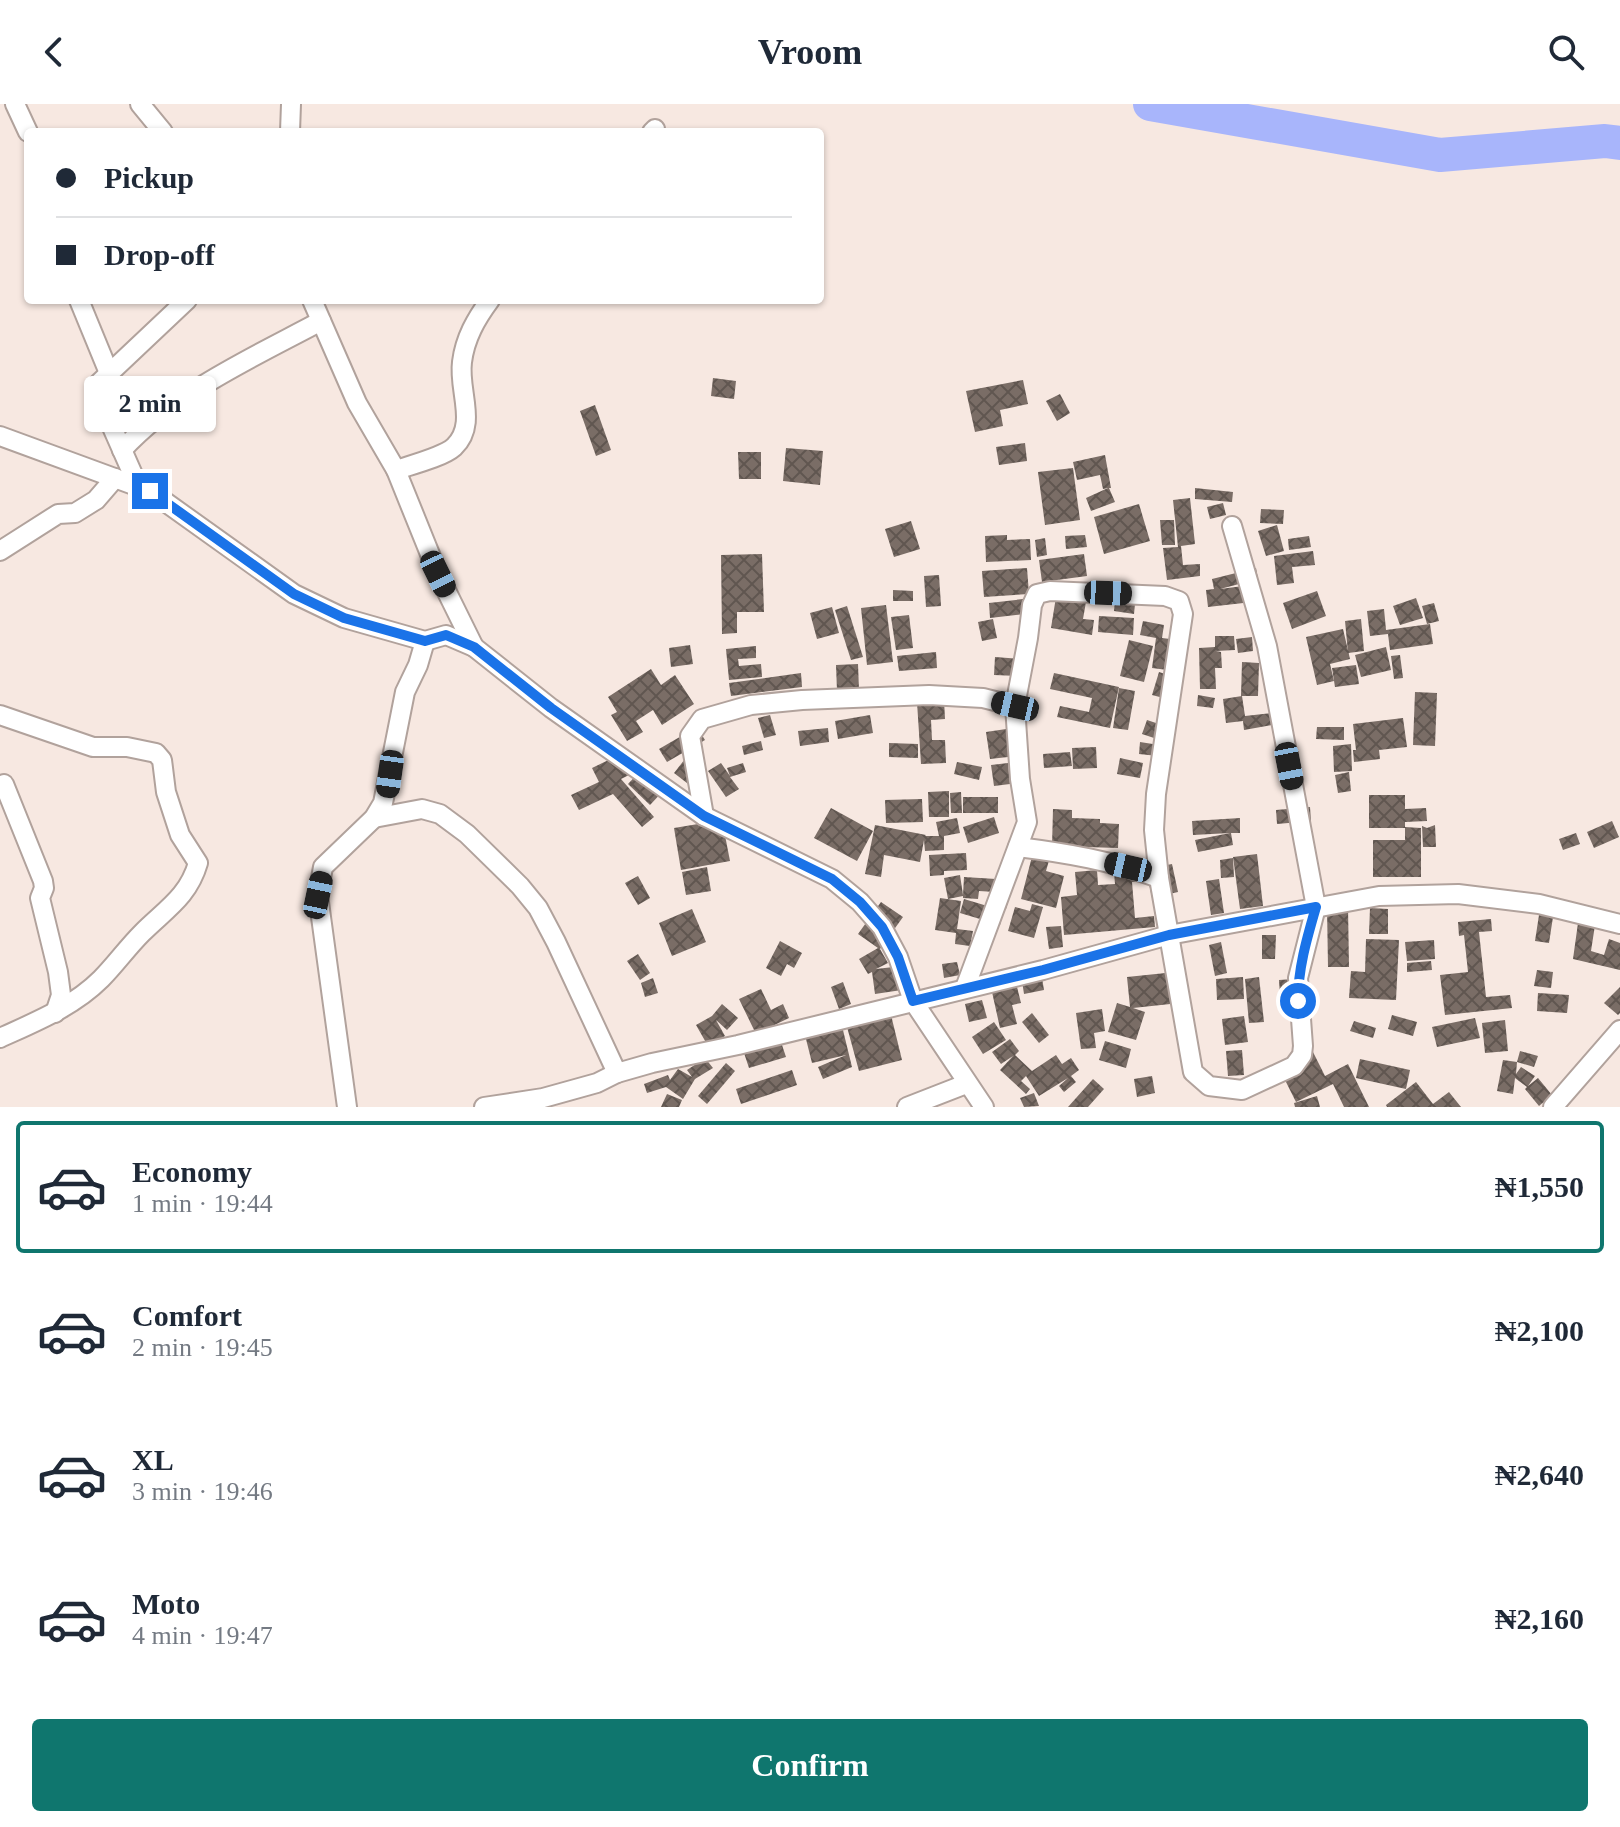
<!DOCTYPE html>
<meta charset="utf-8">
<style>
:root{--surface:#fff;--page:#f2f2f3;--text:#1f2937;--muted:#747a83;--line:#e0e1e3;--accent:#0f766e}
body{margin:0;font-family:"Times New Roman",serif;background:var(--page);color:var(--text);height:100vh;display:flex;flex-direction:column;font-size:30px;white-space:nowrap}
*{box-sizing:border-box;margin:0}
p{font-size:26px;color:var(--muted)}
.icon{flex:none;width:44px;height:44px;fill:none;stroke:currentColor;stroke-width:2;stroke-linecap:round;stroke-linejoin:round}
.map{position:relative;height:1003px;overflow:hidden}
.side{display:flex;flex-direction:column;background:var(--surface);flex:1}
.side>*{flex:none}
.top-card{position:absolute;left:24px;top:24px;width:800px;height:176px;border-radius:8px;box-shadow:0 2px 6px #0004;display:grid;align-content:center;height:176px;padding:0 32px;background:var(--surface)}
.end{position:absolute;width:36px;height:36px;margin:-18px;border:10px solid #1a73e8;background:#fff;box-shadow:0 0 0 4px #fff}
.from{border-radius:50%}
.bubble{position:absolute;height:56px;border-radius:8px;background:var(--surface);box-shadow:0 2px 6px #0004;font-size:26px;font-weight:800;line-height:56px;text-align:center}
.car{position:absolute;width:24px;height:48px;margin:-24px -12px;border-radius:10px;box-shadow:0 0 6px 2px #0007;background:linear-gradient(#222 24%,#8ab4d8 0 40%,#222 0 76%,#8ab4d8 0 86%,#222 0)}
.top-card b{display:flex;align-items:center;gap:28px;height:76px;font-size:30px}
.top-card b+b{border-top:2px solid var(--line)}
.top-card i{width:20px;height:20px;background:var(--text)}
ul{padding:14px 0 0;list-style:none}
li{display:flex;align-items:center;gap:24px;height:132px;margin:0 16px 12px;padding:0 16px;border:4px solid transparent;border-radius:8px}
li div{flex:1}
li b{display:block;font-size:30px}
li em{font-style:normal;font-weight:800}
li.selected{border-color:var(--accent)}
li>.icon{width:72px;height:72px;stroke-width:1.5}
.button{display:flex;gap:16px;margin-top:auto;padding:16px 32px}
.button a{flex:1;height:92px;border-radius:8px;background:var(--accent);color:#fff;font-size:32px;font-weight:800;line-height:92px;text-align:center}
header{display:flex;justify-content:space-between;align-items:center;height:104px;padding:0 32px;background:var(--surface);font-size:36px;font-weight:800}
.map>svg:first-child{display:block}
</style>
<header><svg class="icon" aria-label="back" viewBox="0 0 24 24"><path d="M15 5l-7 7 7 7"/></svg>Vroom<svg class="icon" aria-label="search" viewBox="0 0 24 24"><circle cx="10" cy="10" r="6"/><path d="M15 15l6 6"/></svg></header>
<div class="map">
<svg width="1620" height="1003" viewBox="0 0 1620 1003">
<defs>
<pattern id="building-cross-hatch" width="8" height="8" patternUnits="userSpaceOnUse" patternTransform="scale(2)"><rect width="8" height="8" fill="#7a6d66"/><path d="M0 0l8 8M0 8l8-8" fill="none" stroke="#605650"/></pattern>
</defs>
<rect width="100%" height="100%" fill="#f7e8e1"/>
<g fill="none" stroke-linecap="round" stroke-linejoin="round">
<polyline stroke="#a8b5fb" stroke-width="34" points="1150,0 1440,51 1605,37 1620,39"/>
</g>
<g fill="url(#building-cross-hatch)">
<polygon points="713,274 736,277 734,295 711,292"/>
<polygon points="1023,276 1028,300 1000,306 1003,322 975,328 966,287"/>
<polygon points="1060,290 1070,309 1057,317 1046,297"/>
<polygon points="595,301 611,346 596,352 580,307"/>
<polygon points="1025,339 1027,357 999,361 996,343"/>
<polygon points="786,344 823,347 820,381 783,377"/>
<polygon points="738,348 761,348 761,375 739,375"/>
<polygon points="1105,351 1111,384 1109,384 1115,398 1091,407 1086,394 1108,384 1103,385 1100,371 1077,376 1073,358"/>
<polygon points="1073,364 1080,416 1045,421 1038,368"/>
<polygon points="1195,384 1233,388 1232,398 1195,395"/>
<polygon points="1190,394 1195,440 1181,442 1183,461 1200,460 1200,472 1167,476 1163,444 1178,443 1173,396"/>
<polygon points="1223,399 1226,411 1210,415 1207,403"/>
<polygon points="1139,400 1150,437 1104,450 1094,413"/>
<polygon points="1261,405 1284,406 1283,420 1260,419"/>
<polygon points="1160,416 1174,416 1175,441 1162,441"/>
<polygon points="911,417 920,445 894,453 885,425"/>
<polygon points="1277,421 1284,447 1266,452 1258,427"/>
<polygon points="1007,431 1007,436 1030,435 1031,456 986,458 985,432"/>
<polygon points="1085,431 1087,443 1066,445 1065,432"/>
<polygon points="1309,432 1311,443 1289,446 1288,435"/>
<polygon points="1045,434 1047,451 1037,453 1035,436"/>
<polygon points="1313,447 1315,461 1292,463 1294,479 1277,481 1274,452"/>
<polygon points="762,450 764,508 737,508 737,529 722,530 721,451"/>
<polygon points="1084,450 1087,472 1042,478 1039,456"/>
<polygon points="1027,464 1029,490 984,493 982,467"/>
<polygon points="1256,464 1258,475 1220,485 1259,480 1261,497 1208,503 1206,486 1214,485 1212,475"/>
<polygon points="939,471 941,502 926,503 924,472"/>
<polygon points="893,486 913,487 913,497 893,497"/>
<polygon points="1317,487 1326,512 1292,525 1283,499"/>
<polygon points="1056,493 1086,498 1083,515 1094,516 1092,531 1051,524"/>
<polygon points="1032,494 1034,509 990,514 989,499"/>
<polygon points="1416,494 1423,514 1400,521 1393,502"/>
<polygon points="1115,497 1135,500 1134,510 1114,507"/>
<polygon points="1434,499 1439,517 1427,520 1422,502"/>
<polygon points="886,501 893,558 867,561 861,504"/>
<polygon points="847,502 863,553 851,556 835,506"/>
<polygon points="832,503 839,529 817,535 810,509"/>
<polygon points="1384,505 1386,526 1430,520 1433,540 1390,546 1388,530 1370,532 1367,507"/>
<polygon points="909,511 913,544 896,546 891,513"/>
<polygon points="1099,512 1134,514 1133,531 1098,528"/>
<polygon points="993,515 997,534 982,537 978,518"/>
<polygon points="1361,515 1364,547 1348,549 1345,517"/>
<polygon points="1143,517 1164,521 1162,534 1187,537 1183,568 1152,564 1156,534 1140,531"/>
<polygon points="1343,525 1350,555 1330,560 1334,577 1317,581 1306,533"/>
<polygon points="1215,532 1234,532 1235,546 1216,547 1221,548 1222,564 1215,564 1216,585 1200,585 1199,544 1215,543"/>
<polygon points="1252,533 1253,547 1238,549 1236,535"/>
<polygon points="1129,536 1153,542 1144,578 1120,572"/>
<polygon points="690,541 693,560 671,563 669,544"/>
<polygon points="756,542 756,554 738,555 739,562 761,560 762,573 729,576 726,545"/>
<polygon points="1386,543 1391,566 1361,573 1355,551"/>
<polygon points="936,548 937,564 899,567 897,552"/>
<polygon points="1400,551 1403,574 1394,575 1391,552"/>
<polygon points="995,553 1022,555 1021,572 994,571"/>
<polygon points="1242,558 1259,559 1258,592 1241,592"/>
<polygon points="858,560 859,586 837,587 836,561"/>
<polygon points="1356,561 1359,580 1335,583 1332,564"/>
<polygon points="651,565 661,581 675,571 694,600 662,621 653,606 636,617 643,628 627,637 611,611 617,608 608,593"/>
<polygon points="1159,568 1181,575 1175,597 1152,591"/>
<polygon points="801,569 802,583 731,592 729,579"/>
<polygon points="1054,569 1119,583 1110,624 1057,613 1060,602 1089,608 1092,594 1050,585"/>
<polygon points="1119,584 1135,587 1128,626 1113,624"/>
<polygon points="1415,588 1437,589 1435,642 1413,641"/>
<polygon points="1198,591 1215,594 1213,604 1197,602"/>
<polygon points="1242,592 1245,612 1272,609 1271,602 1287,600 1289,618 1244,626 1243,617 1226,619 1223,595"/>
<polygon points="944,596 945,615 931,616 932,636 945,636 946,659 921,660 917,598"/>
<polygon points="770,611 776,631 764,634 758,614"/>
<polygon points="870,611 873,629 838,635 835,617"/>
<polygon points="1403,614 1407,643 1379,646 1380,655 1354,658 1353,646 1356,646 1353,620"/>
<polygon points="1147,616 1165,622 1160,636 1142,630"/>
<polygon points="697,623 705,636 667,658 659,645"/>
<polygon points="1317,623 1344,623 1344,636 1316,635"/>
<polygon points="828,624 829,638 800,642 798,627"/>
<polygon points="1013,624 1017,652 990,655 986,628"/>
<polygon points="761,637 763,646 744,651 742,642"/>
<polygon points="1140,638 1159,641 1158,652 1139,650"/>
<polygon points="889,639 918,640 918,654 889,653"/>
<polygon points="1351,640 1352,667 1334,668 1333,642"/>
<polygon points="1096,643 1097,664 1073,665 1072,644"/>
<polygon points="625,648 635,668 621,675 654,713 642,723 613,690 579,706 571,691 599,678 592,664"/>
<polygon points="1070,648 1072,662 1044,664 1043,650"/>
<polygon points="1120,654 1143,659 1140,674 1117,670"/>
<polygon points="685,655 707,672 696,686 674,669"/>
<polygon points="957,658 982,663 979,676 954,670"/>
<polygon points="721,659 730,672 727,664 743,659 746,668 730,673 739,685 726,693 708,667"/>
<polygon points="1008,659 1010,680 994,682 991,661"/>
<polygon points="643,664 666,684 650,701 628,680"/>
<polygon points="1349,668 1351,687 1338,689 1335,671"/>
<polygon points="949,687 949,713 929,713 928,688"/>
<polygon points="961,688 962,709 951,709 950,689"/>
<polygon points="1369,691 1405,691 1405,705 1426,704 1427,717 1405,718 1405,723 1421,724 1421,773 1373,773 1373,736 1405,736 1405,724 1369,724"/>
<rect x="963" y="693" width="35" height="16"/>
<polygon points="922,695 923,718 886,719 885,696"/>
<polygon points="1310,703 1311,717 1277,720 1276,706"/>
<polygon points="831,704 873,727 857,757 814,734"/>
<polygon points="1053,705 1072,706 1072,714 1100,715 1100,719 1119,720 1118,744 1052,742"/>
<polygon points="994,713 999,729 968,739 963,723"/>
<polygon points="957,714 960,729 944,732 944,746 925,747 924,736 920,758 884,751 881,773 865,770 875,721 926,731 925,732 939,732 936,718"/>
<polygon points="1240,714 1240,729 1231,729 1233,741 1198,748 1195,736 1230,729 1193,731 1192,717"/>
<polygon points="722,716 730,757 681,766 674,724"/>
<polygon points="1612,717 1619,733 1594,744 1587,728"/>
<polygon points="1435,721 1436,743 1423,743 1422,722 1427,724"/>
<polygon points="1576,729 1580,740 1563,746 1559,735"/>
<polygon points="1035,741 1052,746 1046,767 1064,772 1056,804 1021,795"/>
<polygon points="966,749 967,766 944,767 944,771 930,772 929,751"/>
<polygon points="1257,750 1263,802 1240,805 1233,753"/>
<polygon points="1140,754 1142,777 1132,778 1135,814 1154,812 1155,823 1064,831 1061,793 1077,791 1075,768 1097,766 1098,781 1115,780 1113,756"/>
<polygon points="1233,754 1234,773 1221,774 1220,756"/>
<polygon points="1172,760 1178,788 1152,794 1146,765"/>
<polygon points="707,763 711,787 686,791 682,768"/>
<polygon points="960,771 963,791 964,773 996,775 996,785 1013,781 1006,805 991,802 995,788 979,787 978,795 963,794 963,792 948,795 944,774"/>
<polygon points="638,772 650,794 638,801 625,779"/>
<polygon points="1219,775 1224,809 1211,811 1206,777"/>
<polygon points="940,794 961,797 957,825 973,827 970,842 955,840 956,829 935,826"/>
<polygon points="964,795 1004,807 1000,821 960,809"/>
<polygon points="881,798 903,813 880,845 888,859 876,865 911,861 915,884 875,890 872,868 868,870 859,855 878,844 858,830"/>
<polygon points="1032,800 1043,803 1034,834 1008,827 1015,803 1030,807"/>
<polygon points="1327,803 1348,803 1349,863 1328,863"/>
<polygon points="1370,804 1388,805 1388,830 1369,830"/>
<polygon points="692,805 706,838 672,852 659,819"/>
<polygon points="1539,811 1553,813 1549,839 1535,837"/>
<polygon points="1491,815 1492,827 1479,828 1486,893 1510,891 1512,904 1445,911 1440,871 1468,868 1464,831 1459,832 1458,818"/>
<polygon points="1578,819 1595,821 1591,847 1604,851 1609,835 1620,839 1620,866 1573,855"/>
<polygon points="1061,822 1063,843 1049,845 1046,823"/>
<polygon points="1262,831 1276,831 1275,855 1262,855"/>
<polygon points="1366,835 1399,836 1396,896 1349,894 1351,867 1365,868"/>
<polygon points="1434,836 1435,855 1407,857 1405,838"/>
<polygon points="780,837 802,849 794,864 787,860 781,872 766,864"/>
<polygon points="1221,838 1227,869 1215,872 1209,841"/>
<polygon points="638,850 650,869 640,876 627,857"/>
<polygon points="1431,857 1432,866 1407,868 1407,859"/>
<polygon points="957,858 960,871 944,874 942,860"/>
<polygon points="1537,866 1553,868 1551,884 1534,882"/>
<polygon points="1185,867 1189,898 1133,904 1145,908 1136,936 1108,928 1117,899 1130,903 1127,873"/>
<polygon points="1243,873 1244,895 1217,896 1216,875"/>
<polygon points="1259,873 1264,918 1249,919 1245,875"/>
<polygon points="653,874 658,889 645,893 641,879"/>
<polygon points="1042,874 1044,886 1024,890 1022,877"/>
<polygon points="1294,875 1296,907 1281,908 1279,876"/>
<polygon points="843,878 851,900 839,905 831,883"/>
<polygon points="1017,883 1021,899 1012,901 1017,920 1000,924 992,888"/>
<polygon points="1620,883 1620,909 1618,911 1604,899"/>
<polygon points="761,885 771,906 783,900 789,914 756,930 739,895"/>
<polygon points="1538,889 1569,891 1567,909 1537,907"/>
<polygon points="982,896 987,914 969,918 965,900"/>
<polygon points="722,900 738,914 727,926 716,916 725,932 708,942 696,921 712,912"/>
<polygon points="1102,905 1105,927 1094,929 1096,944 1081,945 1076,909"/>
<polygon points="1032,909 1049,931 1039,939 1022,918"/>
<polygon points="891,911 902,956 859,967 847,923"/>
<polygon points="1392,911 1417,918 1413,932 1388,925"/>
<polygon points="1244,912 1248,938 1225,941 1222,915"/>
<polygon points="1475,914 1480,934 1437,943 1432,923"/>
<polygon points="1505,916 1508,947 1485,949 1482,919"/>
<polygon points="1354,917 1376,924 1373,934 1350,927"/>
<polygon points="994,918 1006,936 983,950 972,933"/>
<polygon points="842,922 852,963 823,975 818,963 846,951 812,959 805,931"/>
<polygon points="1010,935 1019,947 1015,951 1032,967 1056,951 1062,960 1071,954 1079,966 1071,972 1076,978 1064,988 1059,982 1068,974 1039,992 1026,972 1021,977 1030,985 1026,990 1000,966 1013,952 1001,960 992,948"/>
<polygon points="1105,937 1131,945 1126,964 1099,956"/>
<polygon points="781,938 786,953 749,964 744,949"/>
<polygon points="1242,946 1244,971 1228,972 1226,947"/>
<polygon points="1312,946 1325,972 1348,960 1369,1003 1344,1003 1333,980 1296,998 1278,962"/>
<polygon points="1520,947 1538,952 1534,963 1517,958"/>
<polygon points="705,954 713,964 695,975 683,995 666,983 647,989 644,980 668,971 670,976 678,965 692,973 687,966"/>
<polygon points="1360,955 1410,966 1406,985 1356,974"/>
<polygon points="1503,956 1517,958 1516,970 1521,963 1535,972 1528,982 1538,974 1552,991 1539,1002 1525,985 1527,983 1515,974 1513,990 1497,987"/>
<polygon points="726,959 735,967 707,1000 698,992"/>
<polygon points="792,966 797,981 741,1000 736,985"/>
<polygon points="1152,972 1155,989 1137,993 1134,975"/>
<polygon points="1093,975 1104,985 1088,1003 1068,1003"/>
<polygon points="1416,978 1433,1000 1449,988 1461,1003 1387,1003 1386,1001"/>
<polygon points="1034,989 1039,1002 1024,1003 1020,994"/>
<polygon points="667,990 682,996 679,1003 661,1003"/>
<polygon points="1317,992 1320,1003 1295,1003 1294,999"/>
</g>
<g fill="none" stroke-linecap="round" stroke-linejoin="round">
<g stroke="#b1a29c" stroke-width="22">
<g id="minor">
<polyline points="15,0 28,28"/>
<polyline points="140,0 163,28"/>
<polyline points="290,28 291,0"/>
<polyline points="652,28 655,25"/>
<polyline points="79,196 109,269"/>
<polyline points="312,196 357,299 396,366 438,470 474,543"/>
<polyline points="0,332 150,387 294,490 344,514 425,537 446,531 474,543 551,604 704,712 832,775 860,798 882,823 898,853 913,897 984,1003"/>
<path d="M122 346C177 287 252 254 321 217"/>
<path d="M396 366C411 361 443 353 454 343 478 320 458 287 462 258 465 234 476 215 490 196"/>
<polyline points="138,382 97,289 98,280 187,196"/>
<polyline points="0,447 58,410 75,409 96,396 115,374"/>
<path d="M0 611 93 643H127L156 649 162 656 166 688 180 731 198 759C188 793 166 805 142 829 127 844 115 861 101 875 73 903 35 918 0 934"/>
<polyline points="4,680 43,777 44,784 40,794 58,868 61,891 55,909"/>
<polyline points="704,712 690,632 702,615 751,601 802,596 929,591 983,594 1015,602"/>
<polyline points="374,714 422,705 440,710 467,730 520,782 538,804 556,838 617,969"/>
<path d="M1018 743C1066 749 1113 757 1159 774"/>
<polyline points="965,884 1027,718 1020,675 1015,602 1028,534 1032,501 1037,490 1050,487 1165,492 1179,497 1183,510 1156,690 1154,726 1159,774 1193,968 1209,982 1242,986 1294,962 1302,951 1303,942 1298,874 1316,803 1267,542 1232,422"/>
<polyline points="347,1003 318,791 323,763 374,714 383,699 405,588 418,561 425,537"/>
<polyline points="484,1003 543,994 597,979 617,969 652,959 738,941 1043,866 1169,831 1379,792 1458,790 1539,800 1620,820"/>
<polyline points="907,1003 966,980"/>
<polyline points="1553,1003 1620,926"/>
</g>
</g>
<use href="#minor" stroke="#fff" stroke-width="18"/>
</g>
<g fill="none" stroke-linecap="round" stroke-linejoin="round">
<path stroke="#1a73e8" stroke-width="10" d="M150 387 294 490 344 514 425 537 446 531 474 543 551 604 704 712 832 775 860 798 882 823 898 853 913 897 1043 866 1169 831 1316 803C1307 834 1298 864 1298 897"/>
</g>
</svg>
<i class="end from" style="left:1298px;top:897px"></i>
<i class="end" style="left:150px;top:387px"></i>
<div class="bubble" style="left:84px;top:272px;width:132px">2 min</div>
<i class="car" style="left:438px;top:470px;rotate:154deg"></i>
<i class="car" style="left:1108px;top:489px;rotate:92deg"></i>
<i class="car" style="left:1015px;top:602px;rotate:283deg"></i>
<i class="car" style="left:1289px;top:662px;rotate:169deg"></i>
<i class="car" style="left:390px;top:670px;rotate:188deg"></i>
<i class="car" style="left:1128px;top:763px;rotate:283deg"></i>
<i class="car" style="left:318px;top:791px;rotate:12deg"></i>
<div class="top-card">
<b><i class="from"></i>Pickup</b>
<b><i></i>Drop-off</b>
</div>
</div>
<section class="side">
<ul>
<li class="selected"><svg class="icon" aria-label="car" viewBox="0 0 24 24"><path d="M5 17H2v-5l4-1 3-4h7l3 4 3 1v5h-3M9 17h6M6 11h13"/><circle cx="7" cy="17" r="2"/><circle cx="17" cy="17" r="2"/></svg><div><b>Economy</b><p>1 min · 19:44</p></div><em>₦1,550</em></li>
<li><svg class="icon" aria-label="car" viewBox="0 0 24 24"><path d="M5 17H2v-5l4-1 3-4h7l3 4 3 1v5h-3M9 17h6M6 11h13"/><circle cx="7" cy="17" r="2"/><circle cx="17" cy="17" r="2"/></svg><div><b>Comfort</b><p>2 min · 19:45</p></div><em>₦2,100</em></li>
<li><svg class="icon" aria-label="car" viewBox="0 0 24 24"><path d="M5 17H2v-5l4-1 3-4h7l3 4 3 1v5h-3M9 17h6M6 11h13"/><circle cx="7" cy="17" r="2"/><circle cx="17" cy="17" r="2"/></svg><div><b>XL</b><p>3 min · 19:46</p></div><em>₦2,640</em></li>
<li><svg class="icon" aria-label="car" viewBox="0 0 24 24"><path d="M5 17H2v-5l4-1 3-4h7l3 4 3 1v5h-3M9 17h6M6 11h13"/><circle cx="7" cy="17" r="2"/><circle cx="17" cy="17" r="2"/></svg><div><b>Moto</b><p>4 min · 19:47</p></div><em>₦2,160</em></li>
</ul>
<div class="button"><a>Confirm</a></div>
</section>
